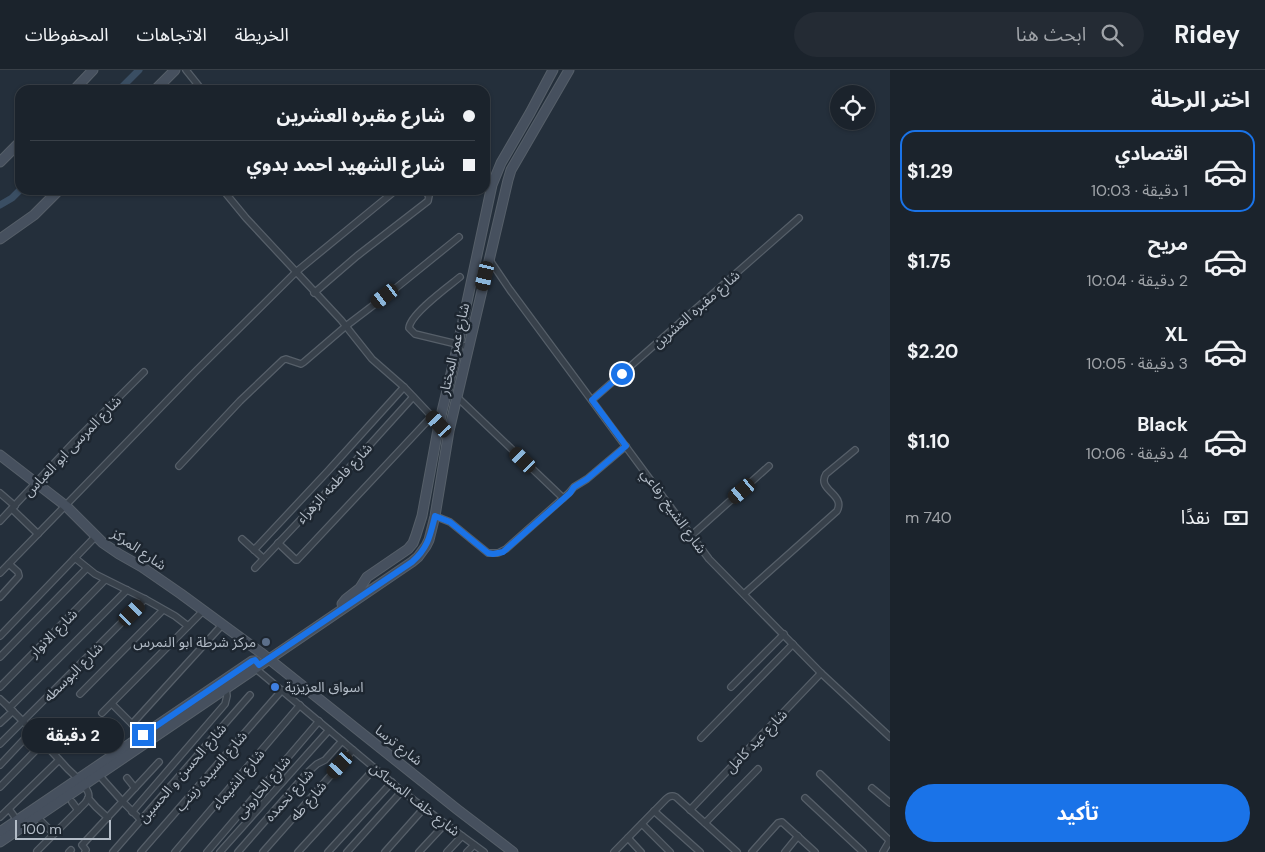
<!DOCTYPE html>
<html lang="ar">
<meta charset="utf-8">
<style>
:root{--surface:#1b232c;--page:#242b34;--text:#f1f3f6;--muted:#a0a4a9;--line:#394048;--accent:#1a73e8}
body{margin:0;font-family:"DM Sans","Noto Sans Arabic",sans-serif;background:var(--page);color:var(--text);direction:rtl;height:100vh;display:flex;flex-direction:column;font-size:19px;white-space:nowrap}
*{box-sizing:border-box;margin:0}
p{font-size:16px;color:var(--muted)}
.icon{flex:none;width:28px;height:28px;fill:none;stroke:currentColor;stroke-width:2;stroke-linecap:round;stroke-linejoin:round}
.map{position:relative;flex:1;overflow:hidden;direction:ltr}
.drawer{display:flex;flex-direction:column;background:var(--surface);width:375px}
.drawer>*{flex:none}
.banner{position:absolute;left:15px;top:15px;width:475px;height:110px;border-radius:15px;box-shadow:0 1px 4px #0004,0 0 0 1px var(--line);direction:rtl;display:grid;align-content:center;height:110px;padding:0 15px;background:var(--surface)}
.fabs{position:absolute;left:830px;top:15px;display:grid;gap:10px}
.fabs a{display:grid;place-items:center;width:45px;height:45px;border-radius:50%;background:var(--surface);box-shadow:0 1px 4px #0004,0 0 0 1px var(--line);font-size:25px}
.scale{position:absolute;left:15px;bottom:12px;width:96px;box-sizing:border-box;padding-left:5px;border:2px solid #b3bcc7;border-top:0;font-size:14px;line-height:18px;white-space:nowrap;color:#b3bcc7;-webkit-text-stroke:4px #1d2630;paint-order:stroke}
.end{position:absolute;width:22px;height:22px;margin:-11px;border:6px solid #1a73e8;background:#fff;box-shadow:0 0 0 2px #fff}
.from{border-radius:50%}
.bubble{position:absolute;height:35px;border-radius:18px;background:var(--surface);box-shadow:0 1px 4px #0004,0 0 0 1px var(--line);font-size:16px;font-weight:700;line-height:35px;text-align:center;direction:rtl}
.car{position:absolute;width:15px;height:30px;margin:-15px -8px;border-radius:6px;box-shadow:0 0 4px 1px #0007;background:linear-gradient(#222 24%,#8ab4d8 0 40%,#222 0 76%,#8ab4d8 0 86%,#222 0)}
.banner b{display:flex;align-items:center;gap:18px;height:48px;font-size:19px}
.banner b+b{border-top:1px solid var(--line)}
.banner i{width:12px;height:12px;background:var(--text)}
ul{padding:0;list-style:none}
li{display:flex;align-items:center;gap:15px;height:82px;margin:0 10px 8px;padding:0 5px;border:2px solid transparent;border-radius:15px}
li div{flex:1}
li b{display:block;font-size:19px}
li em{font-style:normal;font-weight:700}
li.on{border-color:var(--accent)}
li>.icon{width:45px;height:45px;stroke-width:1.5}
h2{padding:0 15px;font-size:22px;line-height:60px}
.pay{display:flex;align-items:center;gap:12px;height:55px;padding:0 15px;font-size:19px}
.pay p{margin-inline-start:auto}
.button{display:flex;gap:10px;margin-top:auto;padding:10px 15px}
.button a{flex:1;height:58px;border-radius:30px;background:var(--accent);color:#fff;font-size:20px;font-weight:700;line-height:58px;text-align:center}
header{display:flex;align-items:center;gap:30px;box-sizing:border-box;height:70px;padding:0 25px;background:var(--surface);border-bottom:1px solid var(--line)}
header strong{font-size:24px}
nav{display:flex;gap:28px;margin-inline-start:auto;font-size:18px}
.search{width:350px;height:45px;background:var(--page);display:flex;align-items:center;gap:12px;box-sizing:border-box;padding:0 18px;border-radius:28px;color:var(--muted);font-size:19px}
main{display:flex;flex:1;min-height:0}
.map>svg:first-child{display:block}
</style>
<header>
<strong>Ridey</strong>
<div class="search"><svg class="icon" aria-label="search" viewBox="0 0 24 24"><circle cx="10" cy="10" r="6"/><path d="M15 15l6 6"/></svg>ابحث هنا</div>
<nav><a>الخريطة</a><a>الاتجاهات</a><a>المحفوظات</a></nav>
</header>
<main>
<section class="drawer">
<h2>اختر الرحلة</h2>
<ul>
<li class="on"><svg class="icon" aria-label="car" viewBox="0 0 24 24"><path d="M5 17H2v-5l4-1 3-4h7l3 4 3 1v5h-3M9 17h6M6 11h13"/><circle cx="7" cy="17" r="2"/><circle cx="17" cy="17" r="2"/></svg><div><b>اقتصادي</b><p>1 دقيقة · 10:03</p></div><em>$1.29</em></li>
<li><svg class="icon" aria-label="car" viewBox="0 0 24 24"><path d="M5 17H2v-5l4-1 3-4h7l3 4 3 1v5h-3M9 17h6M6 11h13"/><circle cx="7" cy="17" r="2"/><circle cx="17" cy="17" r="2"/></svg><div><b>مريح</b><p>2 دقيقة · 10:04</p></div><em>$1.75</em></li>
<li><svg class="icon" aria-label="car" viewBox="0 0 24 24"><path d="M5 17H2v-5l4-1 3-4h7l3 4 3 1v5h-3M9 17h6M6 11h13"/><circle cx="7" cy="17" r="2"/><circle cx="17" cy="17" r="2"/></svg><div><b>XL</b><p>3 دقيقة · 10:05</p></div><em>$2.20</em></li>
<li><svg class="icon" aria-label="car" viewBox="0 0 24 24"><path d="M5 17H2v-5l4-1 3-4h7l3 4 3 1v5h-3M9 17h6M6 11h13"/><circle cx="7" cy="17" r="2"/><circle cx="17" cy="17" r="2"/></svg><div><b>Black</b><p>4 دقيقة · 10:06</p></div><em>$1.10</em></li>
</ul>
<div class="pay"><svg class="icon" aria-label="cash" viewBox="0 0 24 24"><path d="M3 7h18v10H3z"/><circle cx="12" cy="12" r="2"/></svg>نقدًا<p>740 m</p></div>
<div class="button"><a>تأكيد</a></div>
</section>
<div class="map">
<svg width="890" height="782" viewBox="0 0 890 782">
<rect width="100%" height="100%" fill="#242f3b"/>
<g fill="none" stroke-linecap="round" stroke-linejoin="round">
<g stroke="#3a4e63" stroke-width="7">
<polyline points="119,20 139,0"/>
<polyline points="0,135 12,128 20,120"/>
</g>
<g stroke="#565f69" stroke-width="8">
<g id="street">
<polyline points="186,0 202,20"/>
<polyline points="223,120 246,148 341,250 372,289 404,317 439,354"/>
<polyline points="489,189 510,220 709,489 821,603 890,667"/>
<path d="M460 207C449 216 410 244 409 258L415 264 469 277"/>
<polyline points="314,223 357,186 428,131 429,126 424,120"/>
<polyline points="457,327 563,428"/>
<polyline points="592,330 799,148"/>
<polyline points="179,396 240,331 283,290 286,289 301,294 304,292 346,256 396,218 459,167"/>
<polyline points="0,423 15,436"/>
<polyline points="12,439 38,464"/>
<polyline points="435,446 450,452 488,483 498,483 506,479 569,423 574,417 587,409 626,376"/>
<polyline points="0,451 75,371 144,302"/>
<polyline points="692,465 769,396"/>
<polyline points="242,469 263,488"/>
<polyline points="278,473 296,490 297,490 432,346"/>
<polyline points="254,480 328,401 404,317"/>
<polyline points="75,488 95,504 145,529 175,546 188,556"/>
<polyline points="255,498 338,410 413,327"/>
<polyline points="0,503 195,302 296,202 396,120"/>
<path d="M744 524 837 441C846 424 816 420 826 404L855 380"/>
<polyline points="0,527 19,506 18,502 9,494"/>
<polyline points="0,566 96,466"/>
<polyline points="0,587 87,498"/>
<polyline points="255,598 402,721 424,738 484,782"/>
<polyline points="0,617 105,510"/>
<polyline points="731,617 784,564"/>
<polyline points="80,624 163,540"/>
<path d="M0 629C23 650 44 673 65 696 72 704 84 712 88 722 90 727 88 729 85 733L37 781"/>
<polyline points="112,634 145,667"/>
<polyline points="9,638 127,520"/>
<polyline points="102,643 203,541"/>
<polyline points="0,653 13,641"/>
<polyline points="132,654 222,555"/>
<polyline points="701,668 793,574"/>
<polyline points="0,674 145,529"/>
<polyline points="0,695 32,661"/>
<polyline points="98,704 123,732 141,750"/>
<polyline points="820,704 890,771"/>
<polyline points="127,708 135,718"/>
<polyline points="0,717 43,673"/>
<polyline points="872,718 890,733"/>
<polyline points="88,728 96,737 108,748"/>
<polyline points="805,728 863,782"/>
<polyline points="72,732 78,740"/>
<polyline points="9,739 17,750"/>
<polyline points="690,740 821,603"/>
<polyline points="654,741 700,782"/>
<polyline points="132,742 225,634 227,626 226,618"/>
<polyline points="0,747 59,690"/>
<polyline points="37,747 54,764"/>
<polyline points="705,753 758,699"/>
<polyline points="642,754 670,782"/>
<polyline points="628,768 641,782"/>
<polyline points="69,782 71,780"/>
<polyline points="85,782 86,780 82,775 159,692"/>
<polyline points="113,782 250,625"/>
<polyline points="141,782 282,620"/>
<polyline points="175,782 300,635"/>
<polyline points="207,782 319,651"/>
<polyline points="220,782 329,660"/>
<polyline points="238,782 307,703 317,694 325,690 342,671"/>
<polyline points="263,782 353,680"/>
<polyline points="298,782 375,698"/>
<polyline points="328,782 392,712"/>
<polyline points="347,782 402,721"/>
<polyline points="385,782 424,738"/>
<polyline points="419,782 445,754"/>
<polyline points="447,782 462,766"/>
<polyline points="467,782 474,775"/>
<path d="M614 782 666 729C669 726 672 725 676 727L737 782"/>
<polyline points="752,782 778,753 782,752 815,782"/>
<polyline points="785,782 798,766"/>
<polyline points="883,782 890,770"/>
</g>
</g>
<g stroke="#565f69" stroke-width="11">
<g id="secondary">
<polyline points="74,20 93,0"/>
<polyline points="155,20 175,0"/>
<polyline points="0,92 20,72"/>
<polyline points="0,169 34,145 59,120"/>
<polyline points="0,385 66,436 103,473 119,484 142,497 181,524 264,585 458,740 513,782"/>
<polyline points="342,534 346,529 360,518 367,507 408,479 413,473 416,465 422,446 439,354 458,274 492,115 501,93 530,43 553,0"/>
<polyline points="0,762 252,591 256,591 259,595"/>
<polyline points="0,772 412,492 418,487 426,476 429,470 435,446 449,361 508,110 511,100 569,0"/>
</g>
</g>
<use href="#street" stroke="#38414b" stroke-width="5.5"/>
<use href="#secondary" stroke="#46505e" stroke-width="9"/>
</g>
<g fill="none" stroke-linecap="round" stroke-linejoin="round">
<path stroke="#1a73e8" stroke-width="6" d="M143 665 252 591 255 590 259 595 412 492C428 478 430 466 435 446L450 452 488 483 493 484 503 482 570 423 574 417 587 409 626 376 592 330 622 304"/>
</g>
<circle fill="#5c6f8a" stroke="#1d2630" stroke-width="2" cx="266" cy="572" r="5"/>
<circle fill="#3f7fe0" stroke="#1d2630" stroke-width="2" cx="275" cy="617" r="5"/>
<g text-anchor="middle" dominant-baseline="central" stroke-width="5" stroke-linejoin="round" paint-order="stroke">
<g font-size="14" fill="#b3bcc7" stroke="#1d2630">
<text transform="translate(696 239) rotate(-41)">شارع مقبره العشرين</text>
<text transform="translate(454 279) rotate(-77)">شارع عمر المختار</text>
<text transform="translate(72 376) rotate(-46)">شارع المرسى ابو العباس</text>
<text transform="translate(334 413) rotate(-47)">شارع فاطمه الزهراء</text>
<text transform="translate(674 441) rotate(54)">شارع الشيخ رفاعي</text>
<text transform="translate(139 479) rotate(34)">شارع المركز</text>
<text transform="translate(53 563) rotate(-45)">شارع الانوار</text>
<text transform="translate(73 602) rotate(-45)">شارع البوسطه</text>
<text transform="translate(756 671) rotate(-46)">شارع عيد كامل</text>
<text transform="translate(399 675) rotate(38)">شارع ترسا</text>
<text transform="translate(211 701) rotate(-49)">شارع السيده زينب</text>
<text transform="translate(182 703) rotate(-49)">شارع الحسن و الحسين</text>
<text transform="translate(238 709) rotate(-50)">شارع الشيماء</text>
<text transform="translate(263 717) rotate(-50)">شارع الحارونى</text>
<text transform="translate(289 725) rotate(-48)">شارع نحمده</text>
<text transform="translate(415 729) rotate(38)">شارع خلف المساكن</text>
<text transform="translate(308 731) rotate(-49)">شارع طه</text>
</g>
<g font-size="14" fill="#b3bcc7" stroke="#1d2630" text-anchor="end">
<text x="256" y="572">مركز شرطة ابو النمرس</text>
<text x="285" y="617" text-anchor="start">اسواق العزيزية</text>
</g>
</g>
</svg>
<div class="fabs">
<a><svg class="icon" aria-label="locate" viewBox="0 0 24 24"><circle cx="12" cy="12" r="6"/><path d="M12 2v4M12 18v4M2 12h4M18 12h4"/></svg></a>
</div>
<div class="scale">100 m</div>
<i class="end from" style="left:622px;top:304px"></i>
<i class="end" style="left:143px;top:665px"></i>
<div class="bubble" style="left:22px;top:648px;width:102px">2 دقيقة</div>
<i class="car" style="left:485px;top:206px;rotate:193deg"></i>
<i class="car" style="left:385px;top:226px;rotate:233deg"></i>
<i class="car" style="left:439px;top:354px;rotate:318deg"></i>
<i class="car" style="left:523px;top:390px;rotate:314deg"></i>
<i class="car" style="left:742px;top:421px;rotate:230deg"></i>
<i class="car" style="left:132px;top:543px;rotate:45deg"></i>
<i class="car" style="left:340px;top:695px;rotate:222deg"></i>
<div class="banner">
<b><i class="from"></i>شارع مقبره العشرين</b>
<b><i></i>شارع الشهيد احمد بدوي</b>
</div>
</div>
</main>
